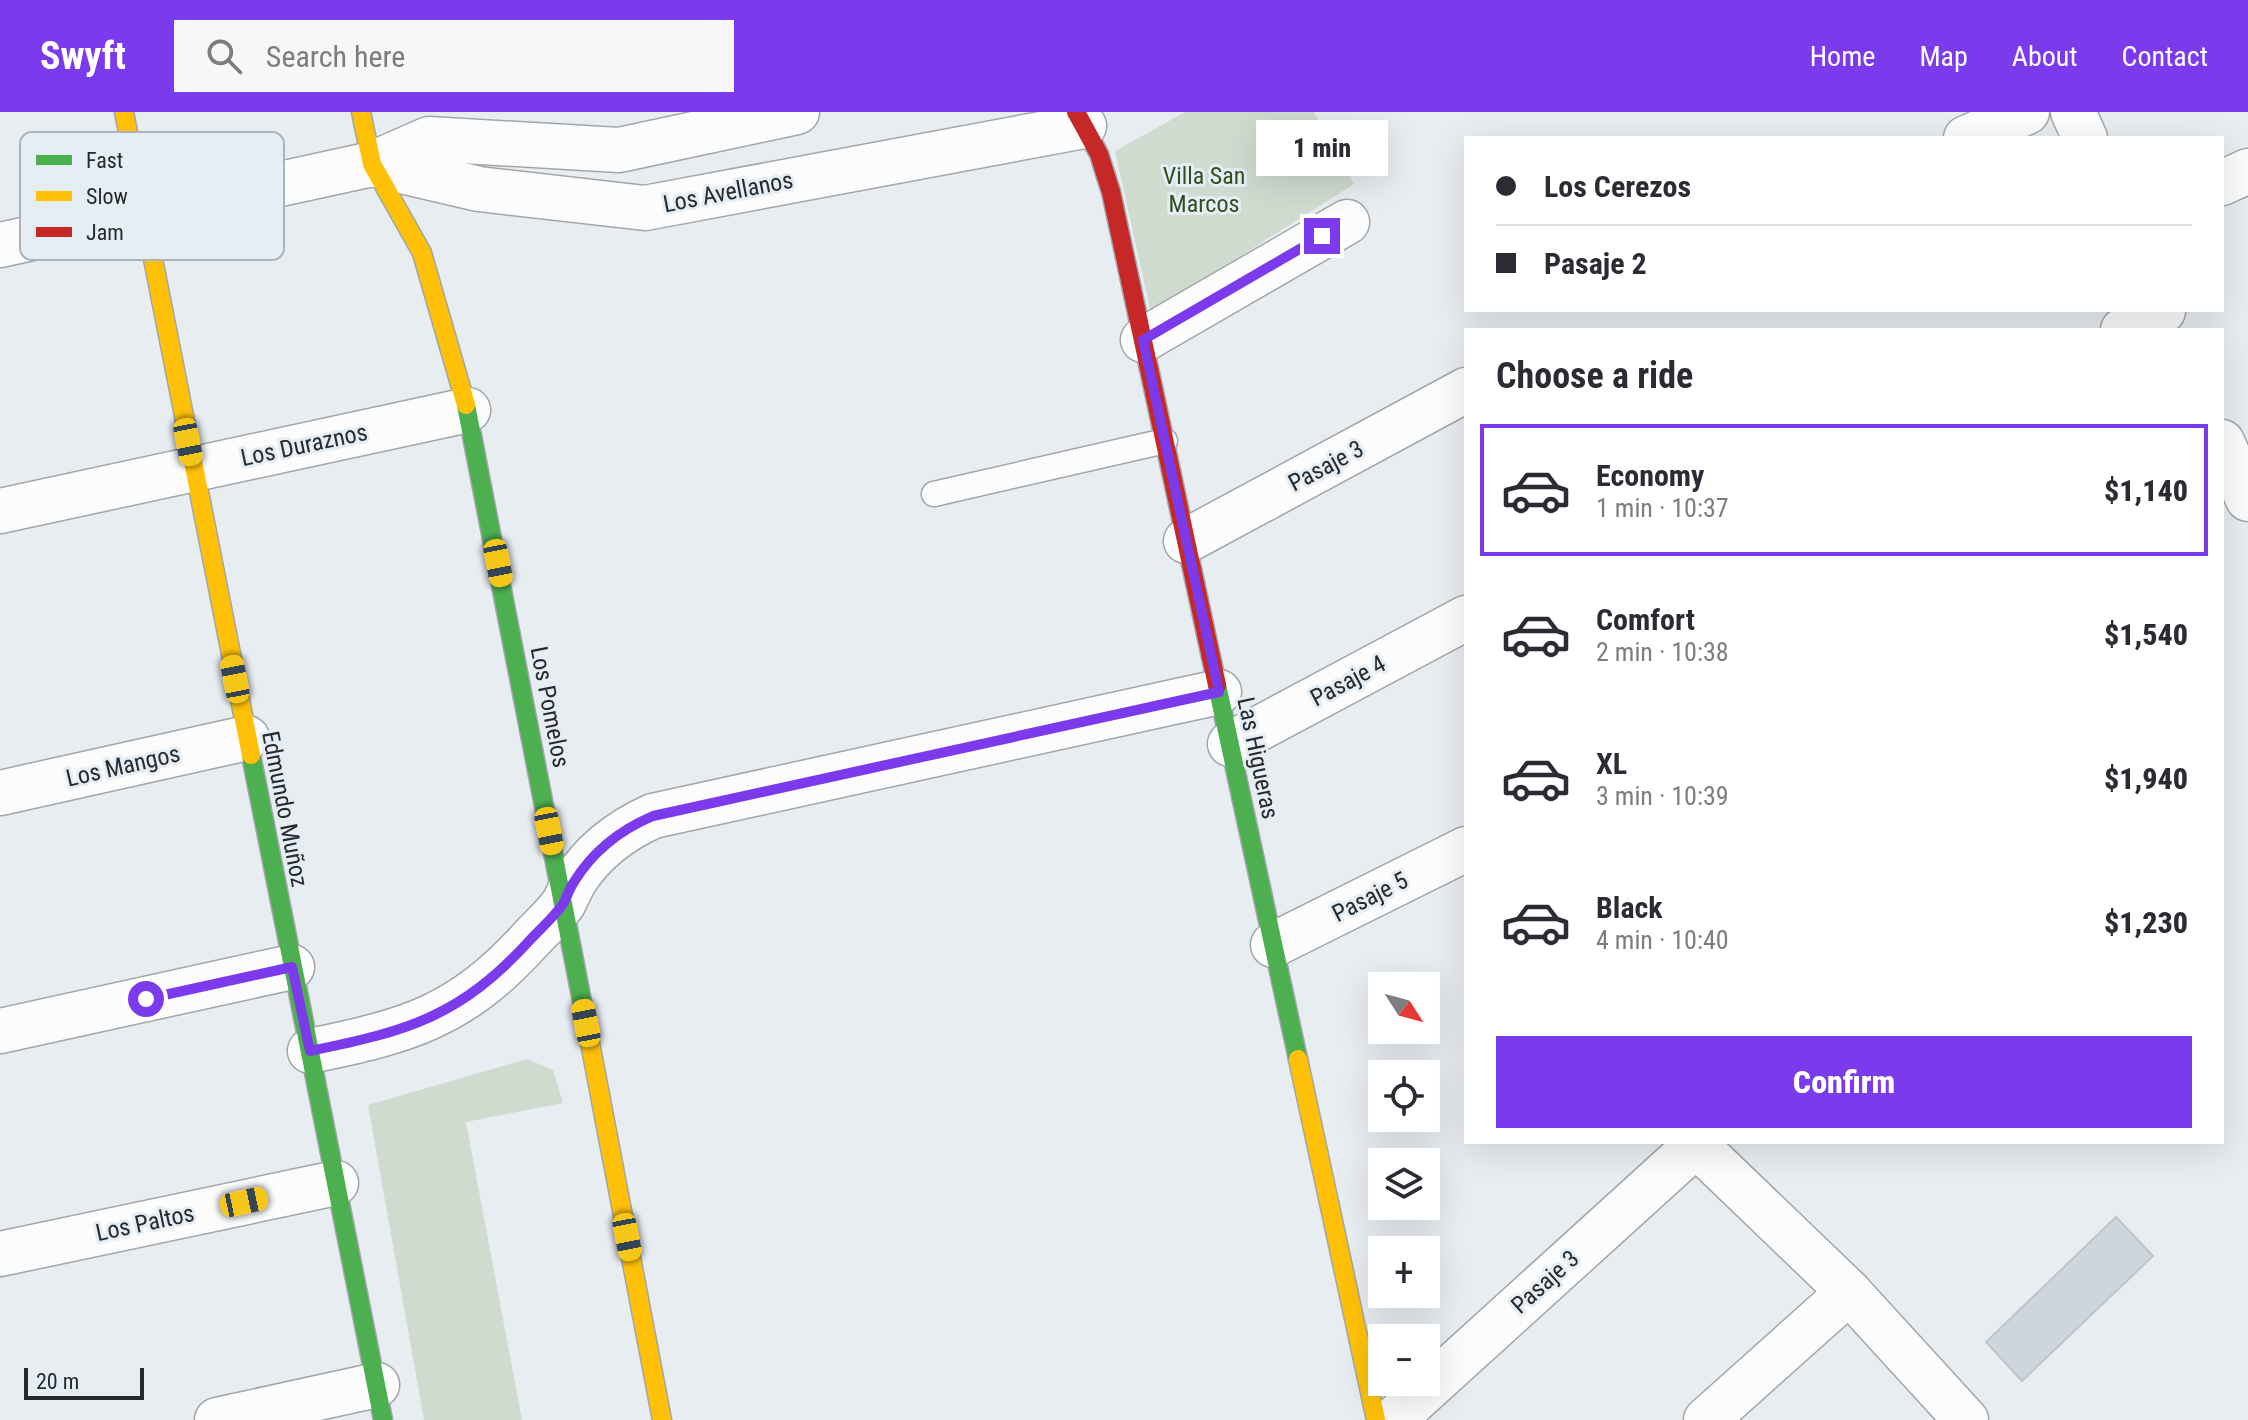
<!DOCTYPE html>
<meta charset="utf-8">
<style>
:root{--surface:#fff;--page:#f7f7f7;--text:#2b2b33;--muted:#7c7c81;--line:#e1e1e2;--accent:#7c3aed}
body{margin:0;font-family:"Roboto Condensed",sans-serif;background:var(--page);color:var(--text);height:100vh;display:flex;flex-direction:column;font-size:30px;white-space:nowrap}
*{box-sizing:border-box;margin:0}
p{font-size:26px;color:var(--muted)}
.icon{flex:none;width:44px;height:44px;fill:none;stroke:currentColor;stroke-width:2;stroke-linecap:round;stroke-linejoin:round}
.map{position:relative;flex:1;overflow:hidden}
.panel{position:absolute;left:1464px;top:216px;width:760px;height:816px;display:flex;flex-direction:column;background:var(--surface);border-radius:0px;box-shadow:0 8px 32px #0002}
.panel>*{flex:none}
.banner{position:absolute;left:1464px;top:24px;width:760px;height:176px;border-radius:0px;box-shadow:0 8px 32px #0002;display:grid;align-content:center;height:176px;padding:0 32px;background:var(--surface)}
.needle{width:52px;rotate:126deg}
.controls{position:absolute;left:1368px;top:860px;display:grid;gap:16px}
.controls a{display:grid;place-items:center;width:72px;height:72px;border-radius:0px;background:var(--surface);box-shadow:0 8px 32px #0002;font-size:40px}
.scale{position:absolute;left:24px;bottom:20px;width:120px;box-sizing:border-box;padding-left:8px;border:4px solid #272a2d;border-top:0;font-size:22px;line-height:28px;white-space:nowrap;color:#272a2d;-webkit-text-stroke:6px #e5edf5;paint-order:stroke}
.end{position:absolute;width:36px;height:36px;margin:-18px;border:10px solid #7c3aed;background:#fff;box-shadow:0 0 0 4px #fff}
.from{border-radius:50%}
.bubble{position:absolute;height:56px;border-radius:0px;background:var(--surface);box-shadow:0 8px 32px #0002;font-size:26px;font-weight:800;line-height:56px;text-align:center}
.car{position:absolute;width:24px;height:48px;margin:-24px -12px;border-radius:10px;box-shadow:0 0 6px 2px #0007;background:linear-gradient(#f5c518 24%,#345 0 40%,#f5c518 0 76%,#345 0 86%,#f5c518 0)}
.banner b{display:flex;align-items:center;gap:28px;height:76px;font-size:30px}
.banner b+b{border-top:2px solid var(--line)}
.banner i{width:20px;height:20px;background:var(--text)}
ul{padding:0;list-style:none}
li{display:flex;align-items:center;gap:24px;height:132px;margin:0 16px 12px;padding:0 16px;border:4px solid transparent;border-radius:0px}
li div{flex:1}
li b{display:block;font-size:30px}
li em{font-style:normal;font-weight:800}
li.current{border-color:var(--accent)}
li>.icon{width:72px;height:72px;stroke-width:1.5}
h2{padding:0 32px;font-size:36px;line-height:96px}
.action{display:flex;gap:16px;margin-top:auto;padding:16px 32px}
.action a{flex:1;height:92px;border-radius:0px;background:var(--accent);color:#fff;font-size:32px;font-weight:800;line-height:92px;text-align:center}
header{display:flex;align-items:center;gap:48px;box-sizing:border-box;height:112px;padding:0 40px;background:var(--accent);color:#fff}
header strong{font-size:38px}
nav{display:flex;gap:44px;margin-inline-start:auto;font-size:28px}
.search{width:560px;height:72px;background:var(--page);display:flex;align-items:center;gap:20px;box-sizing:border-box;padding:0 28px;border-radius:0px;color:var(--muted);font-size:30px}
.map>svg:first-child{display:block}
</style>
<header>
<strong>Swyft</strong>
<div class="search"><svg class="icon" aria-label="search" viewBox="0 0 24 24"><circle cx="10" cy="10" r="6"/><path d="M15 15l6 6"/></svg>Search here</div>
<nav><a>Home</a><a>Map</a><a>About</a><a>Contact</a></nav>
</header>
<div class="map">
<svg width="2248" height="1308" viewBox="0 0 2248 1308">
<rect width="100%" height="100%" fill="#e8edf2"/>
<g fill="#d0dbd0">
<polygon points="1185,0 1314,0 1354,72 1151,201 1115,39"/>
<polygon points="527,947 553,958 563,991 466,1010 522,1308 424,1308 368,993"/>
</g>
<polygon fill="#cdd6dd" stroke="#c0c4c8" stroke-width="2" points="2116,1105 2153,1144 2022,1269 1986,1230"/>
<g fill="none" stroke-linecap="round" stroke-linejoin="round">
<g stroke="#a2a6a9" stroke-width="27">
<polyline id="lane" points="934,382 1165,329"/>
</g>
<g stroke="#a2a6a9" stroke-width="47">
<g id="street">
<polyline points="2073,0 2085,26"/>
<polyline points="1966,26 2027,0"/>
<polyline points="372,52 479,77 645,96 1084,14"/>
<polyline points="2222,71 2248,59"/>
<polyline points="0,133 372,52 429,27 619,38 797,0"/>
<polyline points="2123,218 2163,199"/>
<polyline points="1143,228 1347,110"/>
<polyline points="2222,330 2248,387"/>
<polyline points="0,399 468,298"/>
<polyline points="1186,429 1466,278"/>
<polyline points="1230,632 1466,506"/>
<polyline points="0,681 247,626"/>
<polyline points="1273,833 1466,737"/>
<polyline points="0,919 292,855"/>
<path d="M310 939C408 919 460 905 530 828 540 817 554 805 563 792 567 785 570 777 574 770 593 739 620 719 653 704L1219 580"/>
<polyline points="0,1142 336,1071"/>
<polyline points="217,1308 377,1273"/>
<polyline points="1393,1308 1696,1033 1849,1180 1966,1308"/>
<polyline points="1706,1308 1849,1180"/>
</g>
</g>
<g stroke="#a2a6a9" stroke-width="21">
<g id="fast">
<polyline points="466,293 587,915"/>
<polyline points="1217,573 1298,947"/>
<polyline points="251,643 383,1308"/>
</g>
</g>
<g stroke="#a2a6a9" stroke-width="21">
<g id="slow">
<polyline points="124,0 251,643"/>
<polyline points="361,0 372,52 422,141 466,293"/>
<polyline points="587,915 662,1308"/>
<polyline points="1298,947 1376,1308"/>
</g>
</g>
<g stroke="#a2a6a9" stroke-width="21">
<polyline id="jam" points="1076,0 1099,42 1111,80 1217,573"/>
</g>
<use href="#lane" stroke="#fcfcfd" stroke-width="24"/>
<use href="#street" stroke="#fcfcfd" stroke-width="44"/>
<use href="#fast" stroke="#4caf50" stroke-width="18"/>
<use href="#slow" stroke="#ffc107" stroke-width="18"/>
<use href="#jam" stroke="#c62828" stroke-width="18"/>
</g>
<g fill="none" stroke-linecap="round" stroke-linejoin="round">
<path stroke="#7c3aed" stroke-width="10" d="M146 887 292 855 310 939C408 919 460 905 530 828 540 817 554 805 563 792 567 785 569 777 574 770 593 739 620 718 653 704L1219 580 1143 228 1322 124"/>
</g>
<g text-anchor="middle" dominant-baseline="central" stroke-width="6" stroke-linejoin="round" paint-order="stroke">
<g font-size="24" fill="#2f4f1e" stroke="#e5edf5">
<text x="1204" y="64">Villa San<tspan x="1204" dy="28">Marcos</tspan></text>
</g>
<g font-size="24" fill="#272a2d" stroke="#e5edf5">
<text transform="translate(728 80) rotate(-11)">Los Avellanos</text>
<text transform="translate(304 333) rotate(-12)">Los Duraznos</text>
<text transform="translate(1326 354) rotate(-28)">Pasaje 3</text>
<text transform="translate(1348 569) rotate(-28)">Pasaje 4</text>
<text transform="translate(550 595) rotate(79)">Los Pomelos</text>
<text transform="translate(1258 646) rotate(78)">Las Higueras</text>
<text transform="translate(123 654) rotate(-13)">Los Mangos</text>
<text transform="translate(285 697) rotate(79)">Edmundo Muñoz</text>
<text transform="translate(1370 785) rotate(-27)">Pasaje 5</text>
<text transform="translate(145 1111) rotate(-12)">Los Paltos</text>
<text transform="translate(1545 1170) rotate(-42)">Pasaje 3</text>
</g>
</g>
<rect x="20" y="20" width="264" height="128" rx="12" fill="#e5edf5" stroke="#acb2b9" stroke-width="2"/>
<rect x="36" y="43" width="36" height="10" fill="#4caf50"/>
<rect x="36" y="79" width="36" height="10" fill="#ffc107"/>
<rect x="36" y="115" width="36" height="10" fill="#c62828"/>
<g font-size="22" fill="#272a2d">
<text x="86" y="56">Fast</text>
<text x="86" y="92">Slow</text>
<text x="86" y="128">Jam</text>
</g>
</svg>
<div class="controls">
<a><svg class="needle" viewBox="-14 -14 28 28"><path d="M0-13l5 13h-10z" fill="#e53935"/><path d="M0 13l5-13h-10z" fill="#7c7c81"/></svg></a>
<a><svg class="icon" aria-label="locate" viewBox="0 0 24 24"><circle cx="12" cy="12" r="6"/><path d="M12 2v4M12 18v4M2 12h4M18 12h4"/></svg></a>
<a><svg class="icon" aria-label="layers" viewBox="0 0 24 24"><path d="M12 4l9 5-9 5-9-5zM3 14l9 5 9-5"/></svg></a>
<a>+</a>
<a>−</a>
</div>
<div class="scale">20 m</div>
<i class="end from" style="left:146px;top:887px"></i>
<i class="end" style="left:1322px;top:124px"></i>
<div class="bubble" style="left:1256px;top:8px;width:132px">1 min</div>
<i class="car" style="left:188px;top:330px;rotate:169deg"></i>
<i class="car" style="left:498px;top:451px;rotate:169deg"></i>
<i class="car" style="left:235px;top:567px;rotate:349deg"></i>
<i class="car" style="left:549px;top:719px;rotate:169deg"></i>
<i class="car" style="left:586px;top:911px;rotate:349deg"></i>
<i class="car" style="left:244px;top:1090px;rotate:78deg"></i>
<i class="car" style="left:627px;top:1125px;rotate:169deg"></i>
<div class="banner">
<b><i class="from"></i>Los Cerezos</b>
<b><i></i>Pasaje 2</b>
</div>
<section class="panel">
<h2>Choose a ride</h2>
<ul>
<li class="current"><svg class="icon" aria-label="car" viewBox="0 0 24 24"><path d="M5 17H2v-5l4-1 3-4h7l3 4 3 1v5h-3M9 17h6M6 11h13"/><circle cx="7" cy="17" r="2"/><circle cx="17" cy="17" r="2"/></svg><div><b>Economy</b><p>1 min · 10:37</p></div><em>$1,140</em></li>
<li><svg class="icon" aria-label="car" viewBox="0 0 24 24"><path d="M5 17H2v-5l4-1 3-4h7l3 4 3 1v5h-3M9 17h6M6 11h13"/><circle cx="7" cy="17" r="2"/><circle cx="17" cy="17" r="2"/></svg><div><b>Comfort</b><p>2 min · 10:38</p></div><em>$1,540</em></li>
<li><svg class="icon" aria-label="car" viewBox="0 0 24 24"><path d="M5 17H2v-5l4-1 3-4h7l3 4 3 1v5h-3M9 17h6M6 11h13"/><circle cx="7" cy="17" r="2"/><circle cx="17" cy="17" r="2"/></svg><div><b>XL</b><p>3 min · 10:39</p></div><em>$1,940</em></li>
<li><svg class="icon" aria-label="car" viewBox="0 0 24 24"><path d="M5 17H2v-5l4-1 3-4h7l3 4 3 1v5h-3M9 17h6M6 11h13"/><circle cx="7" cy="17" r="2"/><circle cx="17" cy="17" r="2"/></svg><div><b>Black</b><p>4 min · 10:40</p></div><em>$1,230</em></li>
</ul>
<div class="action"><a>Confirm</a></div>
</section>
</div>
